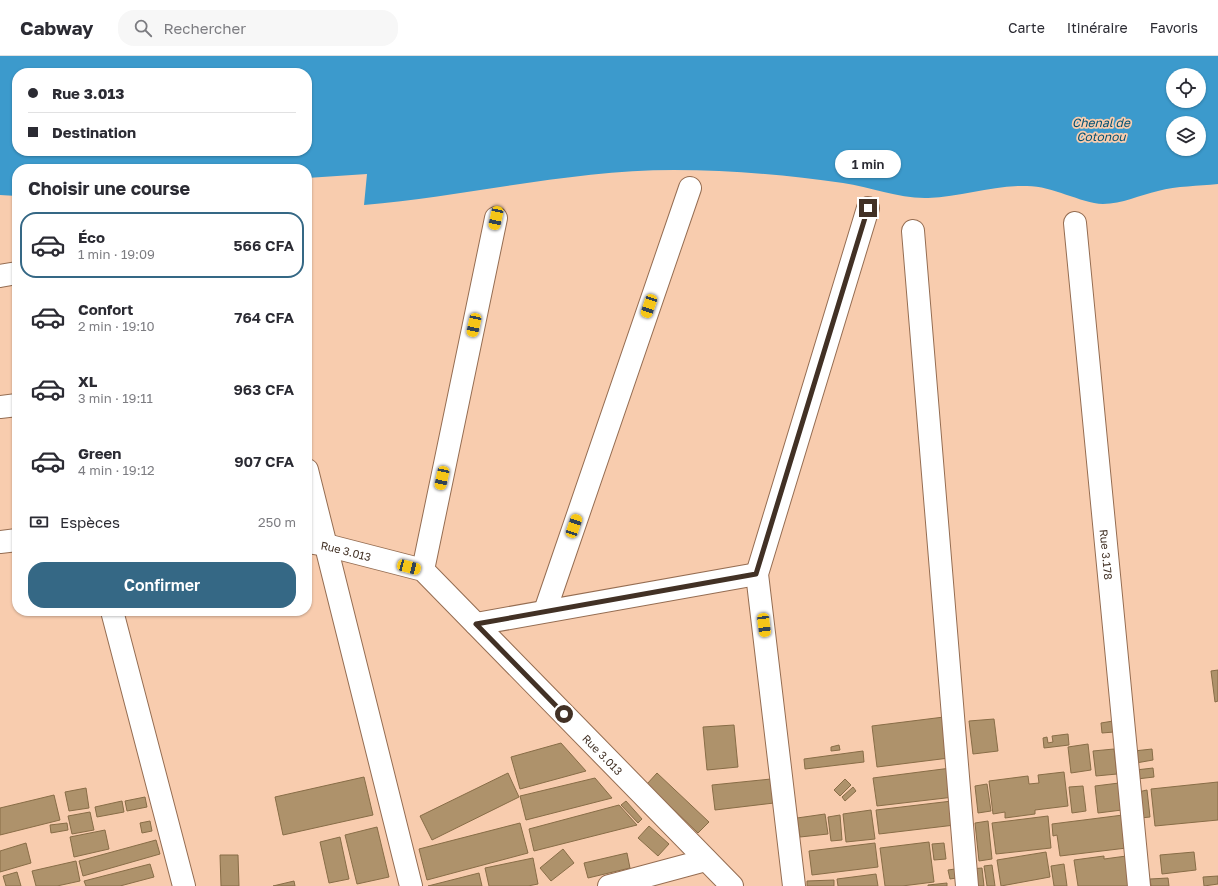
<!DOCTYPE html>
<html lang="fr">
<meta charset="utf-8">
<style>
:root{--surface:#fff;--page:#f7f7f7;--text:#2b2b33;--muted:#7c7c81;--line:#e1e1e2;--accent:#356885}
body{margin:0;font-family:"Golos Text",sans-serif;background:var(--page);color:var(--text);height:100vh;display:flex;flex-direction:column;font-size:15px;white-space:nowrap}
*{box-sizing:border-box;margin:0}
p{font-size:13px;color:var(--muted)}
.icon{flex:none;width:22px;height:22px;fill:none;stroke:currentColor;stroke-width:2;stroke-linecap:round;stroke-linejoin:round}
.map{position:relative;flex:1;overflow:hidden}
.panel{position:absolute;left:12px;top:108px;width:300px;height:452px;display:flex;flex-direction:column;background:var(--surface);border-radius:16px;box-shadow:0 1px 3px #0004}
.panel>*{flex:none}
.guide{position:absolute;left:12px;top:12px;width:300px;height:88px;border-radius:16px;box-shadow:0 1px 3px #0004;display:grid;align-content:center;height:88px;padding:0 16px;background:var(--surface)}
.fabs{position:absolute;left:1166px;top:12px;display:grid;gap:8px}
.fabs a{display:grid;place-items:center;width:40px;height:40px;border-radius:50%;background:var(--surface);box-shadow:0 1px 3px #0004;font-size:20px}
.end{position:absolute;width:18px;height:18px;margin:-9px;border:5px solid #423125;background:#fff;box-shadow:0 0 0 2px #fff}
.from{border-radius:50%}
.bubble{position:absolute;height:28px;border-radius:14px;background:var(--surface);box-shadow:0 1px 3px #0004;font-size:13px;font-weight:600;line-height:28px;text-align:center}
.car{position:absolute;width:12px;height:24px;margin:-12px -6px;border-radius:5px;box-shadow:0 0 3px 1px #0007;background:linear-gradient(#f5c518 24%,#345 0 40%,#f5c518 0 76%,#345 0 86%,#f5c518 0)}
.guide b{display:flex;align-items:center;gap:14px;height:38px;font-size:15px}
.guide b+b{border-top:1px solid var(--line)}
.guide i{width:10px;height:10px;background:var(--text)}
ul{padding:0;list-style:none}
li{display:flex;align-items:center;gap:12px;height:66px;margin:0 8px 6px;padding:0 8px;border:2px solid transparent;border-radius:16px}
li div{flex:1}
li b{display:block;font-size:15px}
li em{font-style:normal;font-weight:600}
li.on{border-color:var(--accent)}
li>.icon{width:36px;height:36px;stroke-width:1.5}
h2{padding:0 16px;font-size:18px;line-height:48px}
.pay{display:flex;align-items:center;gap:10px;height:44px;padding:0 16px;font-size:15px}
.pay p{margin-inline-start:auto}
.primary-button{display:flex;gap:8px;margin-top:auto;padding:8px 16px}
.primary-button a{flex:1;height:46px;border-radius:16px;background:var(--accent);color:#fff;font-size:16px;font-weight:600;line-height:46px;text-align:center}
header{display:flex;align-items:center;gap:24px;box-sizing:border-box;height:56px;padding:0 20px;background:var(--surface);border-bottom:1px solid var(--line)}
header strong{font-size:19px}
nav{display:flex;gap:22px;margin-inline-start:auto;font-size:14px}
.search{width:280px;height:36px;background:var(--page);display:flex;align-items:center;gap:10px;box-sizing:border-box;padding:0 14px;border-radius:16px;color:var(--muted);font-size:15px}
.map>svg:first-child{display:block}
</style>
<header>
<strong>Cabway</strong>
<div class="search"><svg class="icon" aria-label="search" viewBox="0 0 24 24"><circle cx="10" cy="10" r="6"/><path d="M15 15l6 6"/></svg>Rechercher</div>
<nav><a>Carte</a><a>Itinéraire</a><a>Favoris</a></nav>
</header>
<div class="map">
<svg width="1218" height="830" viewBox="0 0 1218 830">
<rect width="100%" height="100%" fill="#f8ccae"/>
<path fill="#3c9acc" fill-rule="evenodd" d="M0 0H1218V128C1198 130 1177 130 1158 135 1140 139 1122 148 1103 148 1080 147 1053 130 1027 130 993 129 962 141 928 142 900 143 871 131 843 127 787 119 731 114 674 114 570 114 468 140 364 149L367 118 307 122V113H17V140L0 139ZM17 17H307V95H17ZM1173 19H1199V45H1173ZM1173 67H1199V93H1173Z"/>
<g fill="#ae926b" stroke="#886d47">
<polygon points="1218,614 1218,645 1215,646 1211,615"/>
<polygon points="952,660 957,701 877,711 872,670"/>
<polygon points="994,663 998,695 973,698 969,665"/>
<polygon points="1113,665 1114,676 1102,677 1101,667"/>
<polygon points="734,669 738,711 707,714 703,671"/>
<polygon points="1068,678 1069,689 1044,692 1043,682 1047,681 1048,687 1053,686 1052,680"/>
<polygon points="561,687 586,715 520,733 511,701"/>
<polygon points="1088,688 1091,714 1071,717 1068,691"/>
<polygon points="839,689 840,694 831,695 831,691"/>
<polygon points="1114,693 1117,718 1096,720 1093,695"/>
<polygon points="1152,693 1153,704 1136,707 1134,695"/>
<polygon points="863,695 864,706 805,713 804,703"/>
<polygon points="951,712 954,741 877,750 873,722"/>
<polygon points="1153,712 1154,721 1137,723 1136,714"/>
<polygon points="1064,716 1068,750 1035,754 1035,758 1005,762 1005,756 993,758 989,725 1028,720 1029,728 1039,727 1038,719"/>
<polygon points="508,717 519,741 432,784 420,760"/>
<polygon points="657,717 709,766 698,777 647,728"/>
<polygon points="364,721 373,759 283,779 275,741"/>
<polygon points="595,722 612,742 526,764 520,740"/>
<polygon points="771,723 774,747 715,754 712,729"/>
<polygon points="845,723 851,729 840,740 834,734"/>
<polygon points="1127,726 1130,753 1098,757 1095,730"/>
<polygon points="1218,726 1218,764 1155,770 1151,733"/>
<polygon points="987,728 991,755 978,757 975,730"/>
<polygon points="1083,730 1086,755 1072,757 1069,731"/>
<polygon points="853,731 856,735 845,745 842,741"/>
<polygon points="86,732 89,752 69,755 65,736"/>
<polygon points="1147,734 1150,761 1140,762 1138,736"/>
<polygon points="54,739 60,764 0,779 0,752"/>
<polygon points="145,741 147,751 127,755 125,745"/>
<polygon points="122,745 124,756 97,761 95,751"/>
<polygon points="626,745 642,763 638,767 621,749"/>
<polygon points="952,745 955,769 879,778 876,754"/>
<polygon points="619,749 637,769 534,795 529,773"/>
<polygon points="871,754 875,783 846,786 843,758"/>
<polygon points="90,756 94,774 72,778 68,760"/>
<polygon points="825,758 828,778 800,781 797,762"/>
<polygon points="1131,758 1135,791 1060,800 1057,779 1053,780 1052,768"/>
<polygon points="840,759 842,784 831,785 828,761"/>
<polygon points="1048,760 1051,792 996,798 992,767"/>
<polygon points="150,765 152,775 142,777 140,767"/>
<polygon points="988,765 992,803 979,805 975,767"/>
<polygon points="67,767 68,774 51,777 50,769"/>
<polygon points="520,767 528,797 427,824 419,793"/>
<polygon points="649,770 669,788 658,800 638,782"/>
<polygon points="377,771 389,821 357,828 345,779"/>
<polygon points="105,774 109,793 74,801 70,781"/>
<polygon points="340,781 349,823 329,827 320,786"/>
<polygon points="156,784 160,798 83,820 79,805"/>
<polygon points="929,786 934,826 902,830 885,830 880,792"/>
<polygon points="26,787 31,807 0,816 0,795"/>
<polygon points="875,787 878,811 812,819 809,795"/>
<polygon points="944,787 946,803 934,804 932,788"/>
<polygon points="563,793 574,807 551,825 540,812"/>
<polygon points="1046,796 1050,821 1001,830 997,804"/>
<polygon points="1194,796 1196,814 1162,818 1160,799"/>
<polygon points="627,797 630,812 588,822 584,807"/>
<polygon points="220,799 238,799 239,830 221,830"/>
<polygon points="1134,799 1138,830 1078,830 1074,804 1104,800 1104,803"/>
<polygon points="533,802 538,828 528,830 489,830 485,812"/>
<polygon points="76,805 80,825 57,830 36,830 32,815"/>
<polygon points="150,808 154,821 120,830 86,830 84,825"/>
<polygon points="1064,808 1067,830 1054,830 1051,810"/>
<polygon points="992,809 995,830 987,830 984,810"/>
<polygon points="962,812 963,821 950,823 948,814"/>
<polygon points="982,812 984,830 972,830 970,813"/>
<polygon points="17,816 21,830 6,830 3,820"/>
<polygon points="479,817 482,830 428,830"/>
<polygon points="876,818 878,830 838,830 837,823"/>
<polygon points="1218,820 1218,828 1204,830 1203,821"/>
<polygon points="1168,822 1169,830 1151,830 1150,823"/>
<polygon points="834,824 834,830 807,830 807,825"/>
<polygon points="294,825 295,830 273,830"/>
<polygon points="947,827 947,830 928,830 928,829"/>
</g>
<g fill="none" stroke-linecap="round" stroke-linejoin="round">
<g stroke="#956d52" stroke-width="24">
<g id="minor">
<path id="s1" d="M1075 167 1139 830"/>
<polyline points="913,175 967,830"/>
<polyline points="0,220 17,217"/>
<polyline points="0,351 17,349"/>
<polyline points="307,414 411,830"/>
<polyline points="0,486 17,484"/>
<path id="s2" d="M307 486 326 489 423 514 732 830"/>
<polyline points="423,514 496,162"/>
<polyline points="112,555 184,830"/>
<polyline points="545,555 690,132"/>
<polyline points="476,568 757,518"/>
<polyline points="609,830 706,804"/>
<polyline points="794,830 757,518 868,152"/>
</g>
</g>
<use href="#minor" stroke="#fff" stroke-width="22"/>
</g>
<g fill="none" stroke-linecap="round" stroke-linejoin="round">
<polyline stroke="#423125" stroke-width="5" points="564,658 476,568 756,518 868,152"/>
</g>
<g text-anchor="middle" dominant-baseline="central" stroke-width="3.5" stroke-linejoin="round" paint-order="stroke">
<g font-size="11" fill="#423125" stroke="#f8ccae">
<text stroke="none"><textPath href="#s2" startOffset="40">Rue 3.013</textPath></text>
<text stroke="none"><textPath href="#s1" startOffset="333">Rue 3.178</textPath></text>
<text stroke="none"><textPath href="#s2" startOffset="377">Rue 3.013</textPath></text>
</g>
<g font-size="12" font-style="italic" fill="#004f71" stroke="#f8ccae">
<text x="1101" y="66">Chenal de<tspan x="1101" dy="14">Cotonou</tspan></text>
</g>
</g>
</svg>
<div class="fabs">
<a><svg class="icon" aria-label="locate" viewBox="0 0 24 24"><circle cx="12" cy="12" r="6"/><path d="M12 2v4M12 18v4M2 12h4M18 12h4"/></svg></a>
<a><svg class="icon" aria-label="layers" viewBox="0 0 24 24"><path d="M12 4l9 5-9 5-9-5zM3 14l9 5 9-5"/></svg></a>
</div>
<i class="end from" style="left:564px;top:658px"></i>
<i class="end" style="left:868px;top:152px"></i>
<div class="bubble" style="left:835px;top:94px;width:66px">1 min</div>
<i class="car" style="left:496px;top:162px;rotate:192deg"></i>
<i class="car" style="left:649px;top:250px;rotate:199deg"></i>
<i class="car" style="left:474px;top:269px;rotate:192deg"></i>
<i class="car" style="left:442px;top:422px;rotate:192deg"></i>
<i class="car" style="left:574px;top:470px;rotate:19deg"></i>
<i class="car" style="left:409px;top:511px;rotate:105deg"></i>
<i class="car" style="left:764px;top:569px;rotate:173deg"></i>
<div class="guide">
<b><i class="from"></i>Rue 3.013</b>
<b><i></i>Destination</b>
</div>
<section class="panel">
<h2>Choisir une course</h2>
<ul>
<li class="on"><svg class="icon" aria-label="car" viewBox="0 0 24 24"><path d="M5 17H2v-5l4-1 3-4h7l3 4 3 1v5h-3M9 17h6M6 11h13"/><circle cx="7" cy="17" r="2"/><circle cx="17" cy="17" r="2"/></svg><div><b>Éco</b><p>1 min · 19:09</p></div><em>566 CFA</em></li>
<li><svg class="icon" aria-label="car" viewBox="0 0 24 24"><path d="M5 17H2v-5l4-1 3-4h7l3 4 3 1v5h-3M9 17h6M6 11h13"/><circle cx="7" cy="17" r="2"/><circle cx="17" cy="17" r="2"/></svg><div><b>Confort</b><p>2 min · 19:10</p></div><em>764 CFA</em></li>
<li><svg class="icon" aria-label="car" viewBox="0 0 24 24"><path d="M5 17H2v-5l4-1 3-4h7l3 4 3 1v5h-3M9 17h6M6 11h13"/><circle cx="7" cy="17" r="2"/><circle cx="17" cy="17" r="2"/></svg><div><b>XL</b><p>3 min · 19:11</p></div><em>963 CFA</em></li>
<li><svg class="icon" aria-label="car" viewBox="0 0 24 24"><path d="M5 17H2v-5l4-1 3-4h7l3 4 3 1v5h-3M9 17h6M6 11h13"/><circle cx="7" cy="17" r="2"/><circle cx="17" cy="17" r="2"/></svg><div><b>Green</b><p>4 min · 19:12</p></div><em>907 CFA</em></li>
</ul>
<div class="pay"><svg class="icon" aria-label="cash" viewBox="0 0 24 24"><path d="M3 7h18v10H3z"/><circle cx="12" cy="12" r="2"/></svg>Espèces<p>250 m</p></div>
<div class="primary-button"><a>Confirmer</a></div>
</section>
</div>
